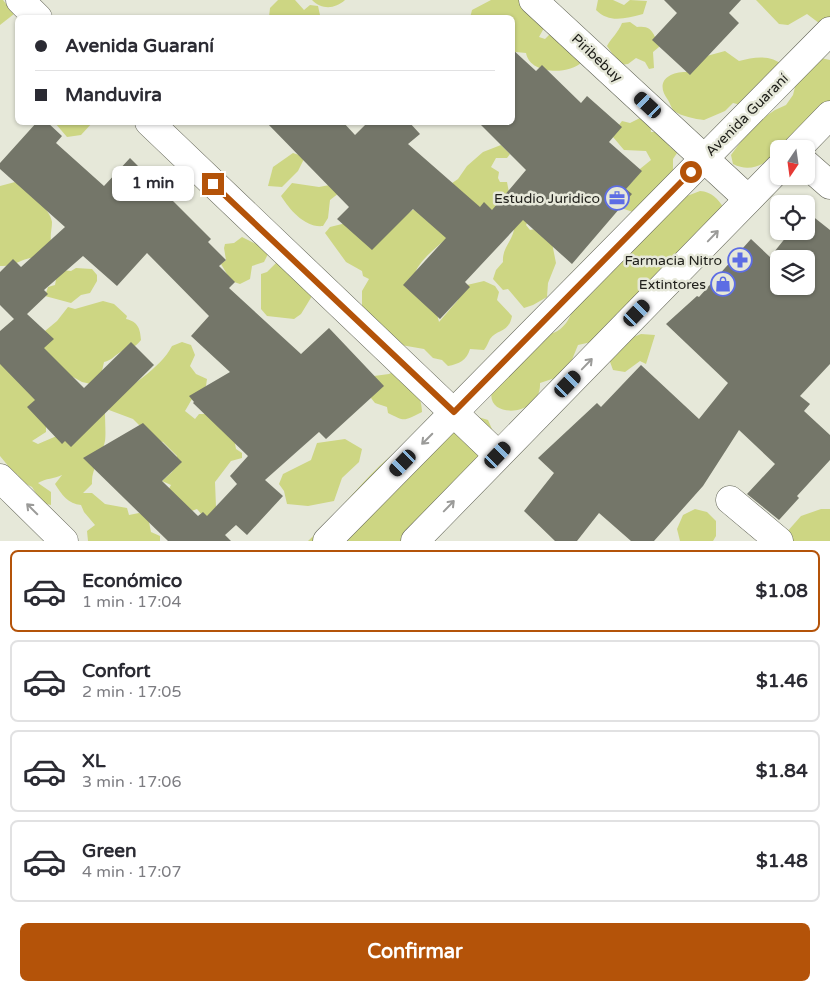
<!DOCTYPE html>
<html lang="es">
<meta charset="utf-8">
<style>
:root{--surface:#fff;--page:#f7f7f7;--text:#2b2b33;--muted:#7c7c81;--line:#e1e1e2;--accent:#b45309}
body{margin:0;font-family:"Varela Round",sans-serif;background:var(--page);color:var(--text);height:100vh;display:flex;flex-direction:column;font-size:19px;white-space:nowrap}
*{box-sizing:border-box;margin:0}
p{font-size:16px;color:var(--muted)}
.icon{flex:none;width:28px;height:28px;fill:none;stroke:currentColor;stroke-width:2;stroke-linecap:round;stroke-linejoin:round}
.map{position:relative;height:541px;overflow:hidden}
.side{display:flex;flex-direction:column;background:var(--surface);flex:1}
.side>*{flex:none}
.hud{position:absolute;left:15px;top:15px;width:500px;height:110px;border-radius:8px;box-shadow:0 1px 4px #0004;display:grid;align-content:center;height:110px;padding:0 20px;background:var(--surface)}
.needle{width:32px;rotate:193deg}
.fabs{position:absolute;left:770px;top:140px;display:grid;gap:10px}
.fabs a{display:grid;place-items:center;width:45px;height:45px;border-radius:8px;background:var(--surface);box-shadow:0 1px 4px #0004;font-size:25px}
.end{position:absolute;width:22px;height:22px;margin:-11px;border:6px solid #b45309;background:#fff;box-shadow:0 0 0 2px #fff}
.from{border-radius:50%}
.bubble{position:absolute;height:35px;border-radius:8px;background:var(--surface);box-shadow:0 1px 4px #0004;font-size:16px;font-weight:700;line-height:35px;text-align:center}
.car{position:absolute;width:15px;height:30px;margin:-15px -8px;border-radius:6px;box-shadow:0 0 4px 1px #0007;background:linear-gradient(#222 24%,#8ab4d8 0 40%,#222 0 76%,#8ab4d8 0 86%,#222 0)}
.hud b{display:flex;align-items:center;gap:18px;height:48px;font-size:19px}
.hud b+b{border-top:1px solid var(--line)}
.hud i{width:12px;height:12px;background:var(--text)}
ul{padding:9px 0 0;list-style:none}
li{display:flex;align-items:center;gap:15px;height:82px;margin:0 10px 8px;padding:0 10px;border:2px solid var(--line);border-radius:8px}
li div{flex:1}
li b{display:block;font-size:19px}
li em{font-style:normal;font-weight:700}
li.selected{border-color:var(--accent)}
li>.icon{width:45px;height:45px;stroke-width:1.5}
.action{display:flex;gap:10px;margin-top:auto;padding:10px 20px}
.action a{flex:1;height:58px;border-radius:8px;background:var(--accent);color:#fff;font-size:20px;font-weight:700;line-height:58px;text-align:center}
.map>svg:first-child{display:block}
</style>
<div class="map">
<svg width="830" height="541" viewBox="0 0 830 541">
<rect width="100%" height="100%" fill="#e6e8d9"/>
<g fill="#cdd683">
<polygon points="0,0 3,0 14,14 0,25"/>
<polygon points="278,0 295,0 304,10 310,5 318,6 320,15 315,17 269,17 270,8"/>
<path d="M312 0H345C335 9 322 10 312 0Z"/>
<path d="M491 0H542L544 28 539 37 545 39 550 34 582 62C569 75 530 75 526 53L516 52 513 55 512 18H470L472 10Z"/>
<path d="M598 0H613L624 5 630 0 647 1 643 14C626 18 610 24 596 10Z"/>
<polygon points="756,0 830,0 830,20 819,23 807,14 788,25 779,24"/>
<path d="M630 22 637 27C647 26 651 28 655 37L661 40 659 47 653 52 654 68 649 69 645 62 636 58 628 64 620 65 607 46C612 37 618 33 622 23Z"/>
<path d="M725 51 739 61C754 57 772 54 783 66L758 109 733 103 725 111 704 120C695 119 681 116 674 111 671 108 670 103 668 100 655 83 667 72 686 72L703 57Z"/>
<path d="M821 58 830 60V124L794 141 783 149H779V153C764 164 751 173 733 164L731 155 753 125 775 110 786 105 793 95 798 75Z"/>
<polygon points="644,116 650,121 651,132 662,132 669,140 669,146 677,153 673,159 673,172 633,212 624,209 621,206 626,188 634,180 635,173 651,160 646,151 624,150 613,137 613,133 622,121 630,123"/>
<polygon points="55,123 92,123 81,135 67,137"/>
<path d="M501 145 510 154 507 158H496L491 167 499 172 498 178 500 182H507L510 198 534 210 526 225 530 230 541 228 550 233 556 263 548 283 547 297 533 305 524 308 508 289 503 290 493 279 496 270 503 262C502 248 511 243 514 230L450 235C436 249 418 259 413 279L436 310 439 322 458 300 459 293 467 285 484 281 495 286 499 292 497 300 512 316C509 333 497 329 490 339 488 343 487 346 484 350L470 349C467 360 459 364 448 366L442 360 433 358 424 349 401 345 362 309V291L369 279 363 276 362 271 346 262 325 233 330 227 342 224 398 220 458 179 467 166 483 152Z"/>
<polygon points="293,153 305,157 298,171 282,187 268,186 273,167"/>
<path d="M15 182C25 188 51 209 52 222 52 229 50 234 51 241L38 257C23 257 15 267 0 266V186Z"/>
<path d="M292 183 319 187 335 184 339 193 330 200 328 218 323 226C305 228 290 210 281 196Z"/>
<path d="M700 191C712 192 717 198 724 208L600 340 578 345 569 367 555 378 540 383C542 421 473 419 496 382 505 368 530 347 543 335 567 333 570 316 578 297L589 296 674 206 687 196Z"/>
<polygon points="242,237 256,244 261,242 268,254 264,262 252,266 250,279 240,284 231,281 221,264 226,260 224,248 225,244 234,243"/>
<polygon points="277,262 312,296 301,314 294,319 267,316 261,309 261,274 267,272"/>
<polygon points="76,268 92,269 97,275 97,281 90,293 81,295 71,303 45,296 48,287 55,285 57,274 61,270 71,271"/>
<path d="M103 301 114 304 127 316 126 319C138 322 140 328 141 340 133 350 129 347 119 353 113 357 112 360 104 362L102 371 91 384 82 382 73 377 51 389 31 404 33 413 42 417 46 422V432L32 441 38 444 59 435 102 409 105 413C105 421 106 435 105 441 102 457 91 468 92 484L83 493H92L105 504 127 508 129 515 139 513 148 517 151 532 160 536V541H88L87 531 95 525 84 512 81 505C68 504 62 495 55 484L62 475C54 479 46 478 38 483L51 492V505L42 503 32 487 20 481 18 475 14 473 0 456V363L47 340 45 331 57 321 68 307 75 309Z"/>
<polygon points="641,334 655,335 646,364 640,361 625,372 613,370 609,359 626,340"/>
<path d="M182 342 191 345 195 355 190 366 196 374 207 379 206 386 192 399 185 411 195 419 199 414H207L234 438 236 449 242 453V458L231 461 215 482 216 507 208 522 197 509 186 513 165 496 171 485 162 481 172 472 177 456 163 442 154 440 133 419 109 410 106 402C127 389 161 368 172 346Z"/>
<path d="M396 370C409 383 422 392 422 412 403 421 406 422 388 413L387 407 375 403 371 398 374 376 389 374Z"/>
<path d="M475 416 488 420 495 436V460L410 541H308C342 510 369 470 407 443 424 431 455 424 475 416Z"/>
<polygon points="345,439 362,449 359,462 342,478 334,501 308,506 287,504 284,491 279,484 283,474 311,460 317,443"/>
<polygon points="695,509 707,512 716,521 716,536 713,541 680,541 677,529 683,515"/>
<polygon points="821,509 830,509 830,541 779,541 801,516"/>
</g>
<g fill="#747669" fill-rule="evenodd">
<polygon points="664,0 741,0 729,13 739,23 690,75 652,40 677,13"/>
<polygon points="512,49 536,71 542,65 581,103 587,96 622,127 609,142 642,171 626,189 632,194 572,264 523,220 465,282 470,287 440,319 403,285 446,238 413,209 372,250 337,219 349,207 266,122 343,122 355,135 368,122 409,122 420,134 408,144 480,207 484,202 492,210 526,170 478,122 512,122"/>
<polygon points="37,122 47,122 62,136 56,143 104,186 130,158 211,239 208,242 226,260 219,266 235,282 229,288 301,354 329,328 384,386 326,439 319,432 265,480 283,496 247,535 236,525 225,535 231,541 168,541 83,458 143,423 182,462 162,481 198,516 203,512 207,516 237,484 230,476 248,456 193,403 194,402 189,396 230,372 191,336 209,316 147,253 117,286 83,256 44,290 48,294 27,314 54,339 44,348 84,388 131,342 154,365 71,447 65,441 62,444 27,407 35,400 0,364 0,331 14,319 0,305 0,272 13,259 21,267 65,227 0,169 0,163"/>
<path d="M806 211 830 230V364L800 396 810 404 804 411 830 435V460L797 496 799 498 779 520 747 494 775 464 739 430 703 486 654 541H631L599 513 577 541H555L524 511 554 473 538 458 597 403 601 407 641 365 699 419 728 383 666 324 697 296 699 297 751 239 770 257 791 231H806ZM779 259H806V286H779Z"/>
</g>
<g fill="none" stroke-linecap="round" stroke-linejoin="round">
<g stroke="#606255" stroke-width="29">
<g id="minor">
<polyline points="20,0 38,18"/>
<polyline points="533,0 748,199"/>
<polyline points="149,122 498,455"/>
<polyline points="806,164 830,185"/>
<polyline points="0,478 64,541"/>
<polyline points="730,500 779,541"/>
</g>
</g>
<g stroke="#606255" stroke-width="29">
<g id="secondary">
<polyline points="797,149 830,115"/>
<polyline points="327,541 830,31"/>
<polyline points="415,541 779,168"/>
</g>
</g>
<use href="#minor" stroke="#fff" stroke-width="28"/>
<use href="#secondary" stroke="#fff" stroke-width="28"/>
</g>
<defs><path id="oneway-shaft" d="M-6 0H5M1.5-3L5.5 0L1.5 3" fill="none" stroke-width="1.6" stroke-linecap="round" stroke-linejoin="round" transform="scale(1.25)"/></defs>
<g stroke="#9b9b99">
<use href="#oneway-shaft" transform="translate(713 236) rotate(-46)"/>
<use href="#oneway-shaft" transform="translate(587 364) rotate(-46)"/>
<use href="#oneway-shaft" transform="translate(427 439) rotate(135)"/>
<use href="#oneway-shaft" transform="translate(449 506) rotate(-46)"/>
<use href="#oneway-shaft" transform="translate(32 509) rotate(-135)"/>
</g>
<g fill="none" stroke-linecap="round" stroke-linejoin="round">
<polyline stroke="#b45309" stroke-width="6" points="213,184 454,412 691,172"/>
</g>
<defs>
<g id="office-ring" transform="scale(1.25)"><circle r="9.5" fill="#e6e8d9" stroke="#5d6de4" stroke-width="1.5"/><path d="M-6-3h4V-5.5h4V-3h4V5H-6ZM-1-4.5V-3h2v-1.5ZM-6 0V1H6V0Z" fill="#5d6de4"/></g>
<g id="pharmacy-ring" transform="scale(1.25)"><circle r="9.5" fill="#e6e8d9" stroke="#5d6de4" stroke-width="1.5"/><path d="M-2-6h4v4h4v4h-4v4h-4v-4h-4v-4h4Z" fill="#5d6de4"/></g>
<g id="shop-ring" transform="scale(1.25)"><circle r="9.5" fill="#e6e8d9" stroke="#5d6de4" stroke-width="1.5"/><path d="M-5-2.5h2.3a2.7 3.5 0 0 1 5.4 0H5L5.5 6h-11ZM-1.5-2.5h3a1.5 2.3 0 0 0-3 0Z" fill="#5d6de4"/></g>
</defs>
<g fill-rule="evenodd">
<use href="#office-ring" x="617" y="198"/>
<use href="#pharmacy-ring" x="740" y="260"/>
<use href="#shop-ring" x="723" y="284"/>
</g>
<g text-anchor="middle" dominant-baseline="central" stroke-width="5" stroke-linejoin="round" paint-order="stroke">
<g font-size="14" fill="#21211c" stroke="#e6e8d9">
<text transform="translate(597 58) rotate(43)">Piribebuy</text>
<text transform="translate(747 115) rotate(-45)">Avenida Guaraní</text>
</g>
<g font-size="14" fill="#21211c" stroke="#e6e8d9" text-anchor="end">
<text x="600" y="198">Estudio Juridico</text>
<text x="722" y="260">Farmacia Nitro</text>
<text x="706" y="284">Extintores</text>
</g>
</g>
</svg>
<div class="fabs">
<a><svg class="needle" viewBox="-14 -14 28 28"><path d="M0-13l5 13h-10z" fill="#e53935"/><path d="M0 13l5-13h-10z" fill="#7c7c81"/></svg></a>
<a><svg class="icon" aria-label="locate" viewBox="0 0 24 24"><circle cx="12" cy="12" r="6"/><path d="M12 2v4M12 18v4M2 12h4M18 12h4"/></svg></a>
<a><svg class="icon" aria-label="layers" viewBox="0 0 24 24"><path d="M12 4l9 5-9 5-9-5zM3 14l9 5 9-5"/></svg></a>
</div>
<i class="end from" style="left:691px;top:172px"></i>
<i class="end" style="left:213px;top:184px"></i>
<div class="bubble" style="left:112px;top:166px;width:82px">1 min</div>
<i class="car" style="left:648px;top:105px;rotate:313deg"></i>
<i class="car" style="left:637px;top:313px;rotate:44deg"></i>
<i class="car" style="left:568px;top:384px;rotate:44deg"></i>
<i class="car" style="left:498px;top:455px;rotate:44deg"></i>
<i class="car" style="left:403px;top:463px;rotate:224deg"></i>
<div class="hud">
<b><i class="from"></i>Avenida Guaraní</b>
<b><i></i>Manduvira</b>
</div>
</div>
<section class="side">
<ul>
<li class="selected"><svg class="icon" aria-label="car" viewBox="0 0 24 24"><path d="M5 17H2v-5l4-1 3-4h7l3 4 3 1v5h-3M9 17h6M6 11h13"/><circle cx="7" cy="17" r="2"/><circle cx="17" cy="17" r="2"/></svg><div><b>Económico</b><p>1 min · 17:04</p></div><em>$1.08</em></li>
<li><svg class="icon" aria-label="car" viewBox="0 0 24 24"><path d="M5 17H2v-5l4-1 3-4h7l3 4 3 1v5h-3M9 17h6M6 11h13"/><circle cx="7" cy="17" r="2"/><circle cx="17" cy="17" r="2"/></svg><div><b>Confort</b><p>2 min · 17:05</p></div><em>$1.46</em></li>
<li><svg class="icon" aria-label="car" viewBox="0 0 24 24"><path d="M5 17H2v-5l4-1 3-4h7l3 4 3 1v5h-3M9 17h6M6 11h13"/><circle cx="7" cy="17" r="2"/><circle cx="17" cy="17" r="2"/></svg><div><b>XL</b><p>3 min · 17:06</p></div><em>$1.84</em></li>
<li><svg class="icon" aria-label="car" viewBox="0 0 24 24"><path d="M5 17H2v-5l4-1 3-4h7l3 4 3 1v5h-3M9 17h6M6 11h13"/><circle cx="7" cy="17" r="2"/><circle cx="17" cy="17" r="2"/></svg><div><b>Green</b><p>4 min · 17:07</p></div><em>$1.48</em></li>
</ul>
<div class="action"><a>Confirmar</a></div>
</section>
